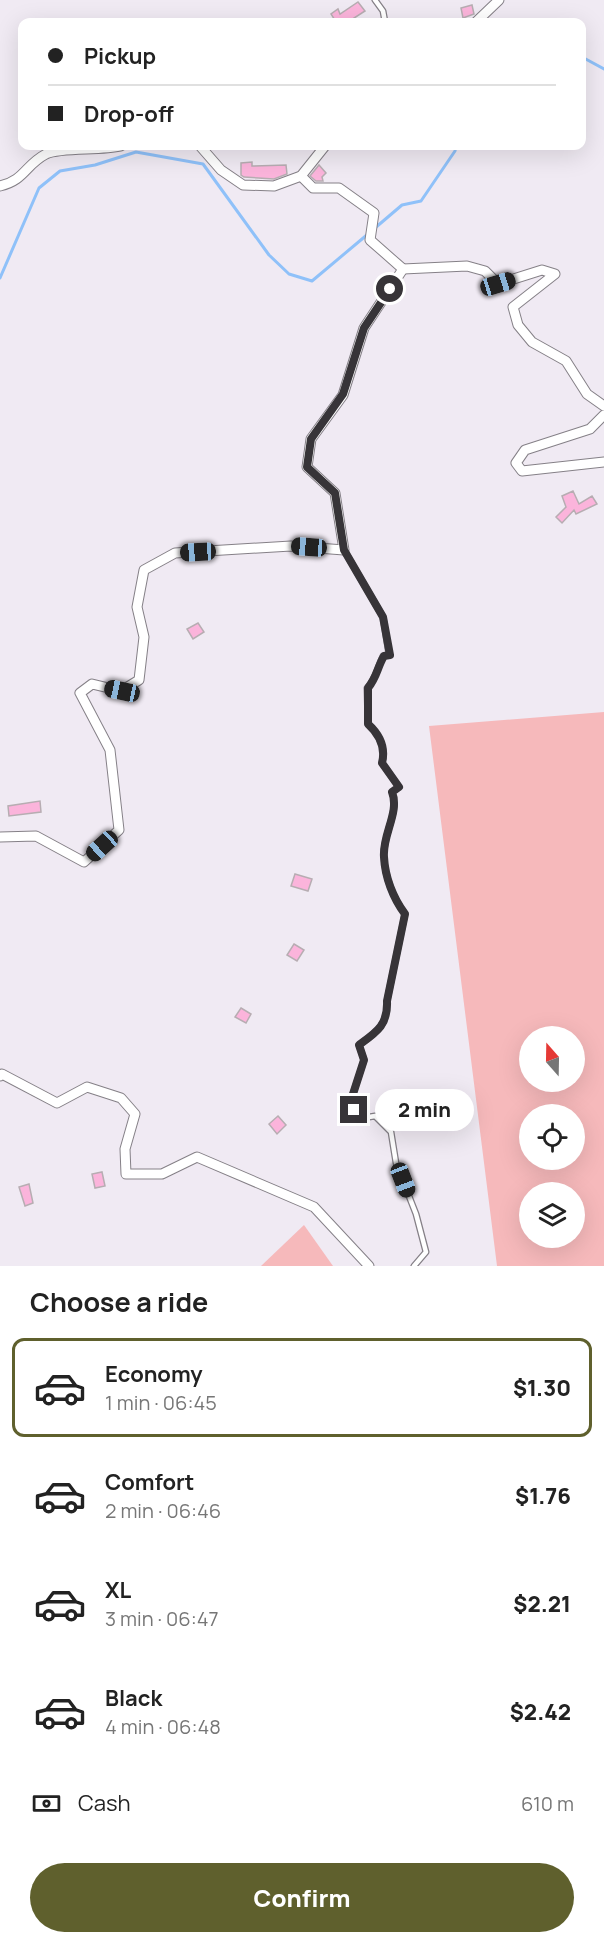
<!DOCTYPE html>
<meta charset="utf-8">
<style>
:root{--surface:#fff;--page:#f2f2f2;--text:#222;--muted:#767676;--line:#e0e0e0;--accent:#5f602d}
body{margin:0;font-family:Manrope,sans-serif;background:var(--page);color:var(--text);height:100vh;display:flex;flex-direction:column;font-size:22px;white-space:nowrap}
*{box-sizing:border-box;margin:0}
p{font-size:20px;color:var(--muted)}
.icon{flex:none;width:33px;height:33px;fill:none;stroke:currentColor;stroke-width:2;stroke-linecap:round;stroke-linejoin:round}
.map{position:relative;height:1266px;overflow:hidden}
.sheet{display:flex;flex-direction:column;background:var(--surface);flex:1}
.sheet>*{flex:none}
.hud{position:absolute;left:18px;top:18px;width:568px;height:132px;border-radius:12px;box-shadow:0 6px 24px #0002;display:grid;align-content:center;height:132px;padding:0 30px;background:var(--surface)}
.needle{width:39px;rotate:340deg}
.tools{position:absolute;left:519px;top:1026px;display:grid;gap:12px}
.tools a{display:grid;place-items:center;width:66px;height:66px;border-radius:50%;background:var(--surface);box-shadow:0 6px 24px #0002;font-size:30px}
.end{position:absolute;width:27px;height:27px;margin:-14px;border:8px solid #373438;background:#fff;box-shadow:0 0 0 3px #fff}
.from{border-radius:50%}
.bubble{position:absolute;height:42px;border-radius:21px;background:var(--surface);box-shadow:0 6px 24px #0002;font-size:20px;font-weight:800;line-height:42px;text-align:center}
.car{position:absolute;width:18px;height:36px;margin:-18px -9px;border-radius:8px;box-shadow:0 0 4px 2px #0007;background:linear-gradient(#222 24%,#8ab4d8 0 40%,#222 0 76%,#8ab4d8 0 86%,#222 0)}
.hud b{display:flex;align-items:center;gap:21px;height:57px;font-size:22px}
.hud b+b{border-top:2px solid var(--line)}
.hud i{width:15px;height:15px;background:var(--text)}
ul{padding:0;list-style:none}
li{display:flex;align-items:center;gap:18px;height:99px;margin:0 12px 9px;padding:0 18px;border:3px solid transparent;border-radius:12px}
li div{flex:1}
li b{display:block;font-size:22px}
li em{font-style:normal;font-weight:800}
li.current{border-color:var(--accent)}
li>.icon{width:54px;height:54px;stroke-width:1.5}
h2{padding:0 30px;font-size:27px;line-height:72px}
.pay{display:flex;align-items:center;gap:15px;height:66px;padding:0 30px;font-size:22px}
.pay p{margin-inline-start:auto}
.primary-button{display:flex;gap:12px;margin-top:auto;padding:12px 30px}
.primary-button a{flex:1;height:69px;border-radius:36px;background:var(--accent);color:#fff;font-size:24px;font-weight:800;line-height:69px;text-align:center}
.map>svg:first-child{display:block}
</style>
<div class="map">
<svg width="604" height="1266" viewBox="0 0 604 1266">
<rect width="100%" height="100%" fill="#f0eaf3"/>
<g fill="#f6b9bb" fill-rule="evenodd">
<path d="M604 712V1266H497L429 726ZM530 1036H574V1082H530ZM530 1114H574V1160H530ZM530 1192H574V1238H530Z"/>
<polygon points="304,1225 333,1266 261,1266"/>
</g>
<g fill="none" stroke-linecap="round" stroke-linejoin="round">
<g stroke="#8fc1f9" stroke-width="3">
<polyline points="582,57 604,69"/>
<polyline points="375,228 402,205 421,201 455,151 456,146"/>
<polyline points="0,278 39,188 60,171 95,165 136,152 203,164 269,255 289,274 312,281 368,234"/>
</g>
</g>
<g fill="#fbb4db" stroke="#b7adb2" stroke-width="1.5">
<polygon points="358,2 365,11 348,22 336,22 331,14 338,9 340,14"/>
<polygon points="472,5 474,14 463,18 461,8"/>
<polygon points="252,162 252,166 286,165 287,174 274,179 244,177 241,175 241,163"/>
<polygon points="319,165 326,173 322,177 323,181 316,181 310,176"/>
<polygon points="573,491 579,504 592,496 597,504 576,514 574,510 562,523 556,517 566,507 562,496"/>
<polygon points="198,623 204,632 193,639 187,629"/>
<polygon points="40,801 41,812 9,816 8,806"/>
<polygon points="295,874 312,879 308,891 291,886"/>
<polygon points="294,944 304,950 297,961 287,955"/>
<polygon points="241,1008 251,1014 246,1023 235,1017"/>
<polygon points="278,1116 286,1125 277,1134 269,1124"/>
<polygon points="102,1172 105,1186 95,1188 92,1174"/>
<polygon points="29,1184 33,1203 25,1206 19,1187"/>
</g>
<g fill="none" stroke-linecap="round" stroke-linejoin="round">
<g stroke="#858087" stroke-width="7">
<g id="lane">
<polyline points="375,0 383,11 385,22"/>
<path d="M344 550 383 617 389 655 383 656C377 668 377 677 367 688L368 724C379 734 386 748 382 763L399 787 392 792C400 812 382 835 384 857 385 877 393 898 405 914L387 1001C388 1025 377 1032 359 1045L364 1060 353 1094 354 1110 363 1118 375 1116 391 1132 396 1163 416 1214 426 1252 414 1266"/>
</g>
</g>
<g stroke="#858087" stroke-width="11">
<g id="street">
<polyline points="476,22 499,0"/>
<polyline points="200,146 221,170 243,185 274,186 301,176 325,146"/>
<path d="M0 186C25 180 25 165 46 154 61 147 101 151 121 146"/>
<polyline points="403,269 467,266 485,271 498,284 542,270 555,274 513,307 518,325 532,342 566,361 587,394 604,406"/>
<polyline points="604,415 590,429 525,450 516,463 522,471 604,462"/>
<polyline points="0,837 36,836 84,862 119,830 110,750 80,693 92,684 121,691 139,680 144,637 137,607 144,570 175,553 291,546 344,550 335,493 307,467 311,439 343,395 364,328 403,269 370,240 374,213 339,188 313,188 301,176"/>
<polyline points="0,1076 2,1074 57,1103 87,1087 121,1098 135,1114 125,1149 126,1174 162,1174 197,1157 314,1207 369,1266"/>
</g>
</g>
<use href="#lane" stroke="#fff" stroke-width="4.5"/>
<use href="#street" stroke="#fff" stroke-width="9"/>
</g>
<g fill="none" stroke-linecap="round" stroke-linejoin="round">
<path stroke="#373438" stroke-width="8" d="M354 1110 353 1094 364 1060 359 1045C377 1032 388 1025 387 1001L405 914C393 898 385 877 384 857 382 835 400 812 392 792L399 787 382 763C386 747 379 734 368 724V688C377 677 377 668 384 656L390 655 383 617 344 550 335 493 307 467 311 439 343 394 364 328 390 289"/>
</g>
</svg>
<div class="tools">
<a><svg class="needle" viewBox="-14 -14 28 28"><path d="M0-13l5 13h-10z" fill="#e53935"/><path d="M0 13l5-13h-10z" fill="#767676"/></svg></a>
<a><svg class="icon" aria-label="locate" viewBox="0 0 24 24"><circle cx="12" cy="12" r="6"/><path d="M12 2v4M12 18v4M2 12h4M18 12h4"/></svg></a>
<a><svg class="icon" aria-label="layers" viewBox="0 0 24 24"><path d="M12 4l9 5-9 5-9-5zM3 14l9 5 9-5"/></svg></a>
</div>
<i class="end from" style="left:390px;top:289px"></i>
<i class="end" style="left:354px;top:1110px"></i>
<div class="bubble" style="left:375px;top:1089px;width:99px">2 min</div>
<i class="car" style="left:498px;top:284px;rotate:73deg"></i>
<i class="car" style="left:309px;top:547px;rotate:274deg"></i>
<i class="car" style="left:198px;top:552px;rotate:267deg"></i>
<i class="car" style="left:122px;top:691px;rotate:282deg"></i>
<i class="car" style="left:102px;top:846px;rotate:228deg"></i>
<i class="car" style="left:403px;top:1180px;rotate:159deg"></i>
<div class="hud">
<b><i class="from"></i>Pickup</b>
<b><i></i>Drop-off</b>
</div>
</div>
<section class="sheet">
<h2>Choose a ride</h2>
<ul>
<li class="current"><svg class="icon" aria-label="car" viewBox="0 0 24 24"><path d="M5 17H2v-5l4-1 3-4h7l3 4 3 1v5h-3M9 17h6M6 11h13"/><circle cx="7" cy="17" r="2"/><circle cx="17" cy="17" r="2"/></svg><div><b>Economy</b><p>1 min · 06:45</p></div><em>$1.30</em></li>
<li><svg class="icon" aria-label="car" viewBox="0 0 24 24"><path d="M5 17H2v-5l4-1 3-4h7l3 4 3 1v5h-3M9 17h6M6 11h13"/><circle cx="7" cy="17" r="2"/><circle cx="17" cy="17" r="2"/></svg><div><b>Comfort</b><p>2 min · 06:46</p></div><em>$1.76</em></li>
<li><svg class="icon" aria-label="car" viewBox="0 0 24 24"><path d="M5 17H2v-5l4-1 3-4h7l3 4 3 1v5h-3M9 17h6M6 11h13"/><circle cx="7" cy="17" r="2"/><circle cx="17" cy="17" r="2"/></svg><div><b>XL</b><p>3 min · 06:47</p></div><em>$2.21</em></li>
<li><svg class="icon" aria-label="car" viewBox="0 0 24 24"><path d="M5 17H2v-5l4-1 3-4h7l3 4 3 1v5h-3M9 17h6M6 11h13"/><circle cx="7" cy="17" r="2"/><circle cx="17" cy="17" r="2"/></svg><div><b>Black</b><p>4 min · 06:48</p></div><em>$2.42</em></li>
</ul>
<div class="pay"><svg class="icon" aria-label="cash" viewBox="0 0 24 24"><path d="M3 7h18v10H3z"/><circle cx="12" cy="12" r="2"/></svg>Cash<p>610 m</p></div>
<div class="primary-button"><a>Confirm</a></div>
</section>
